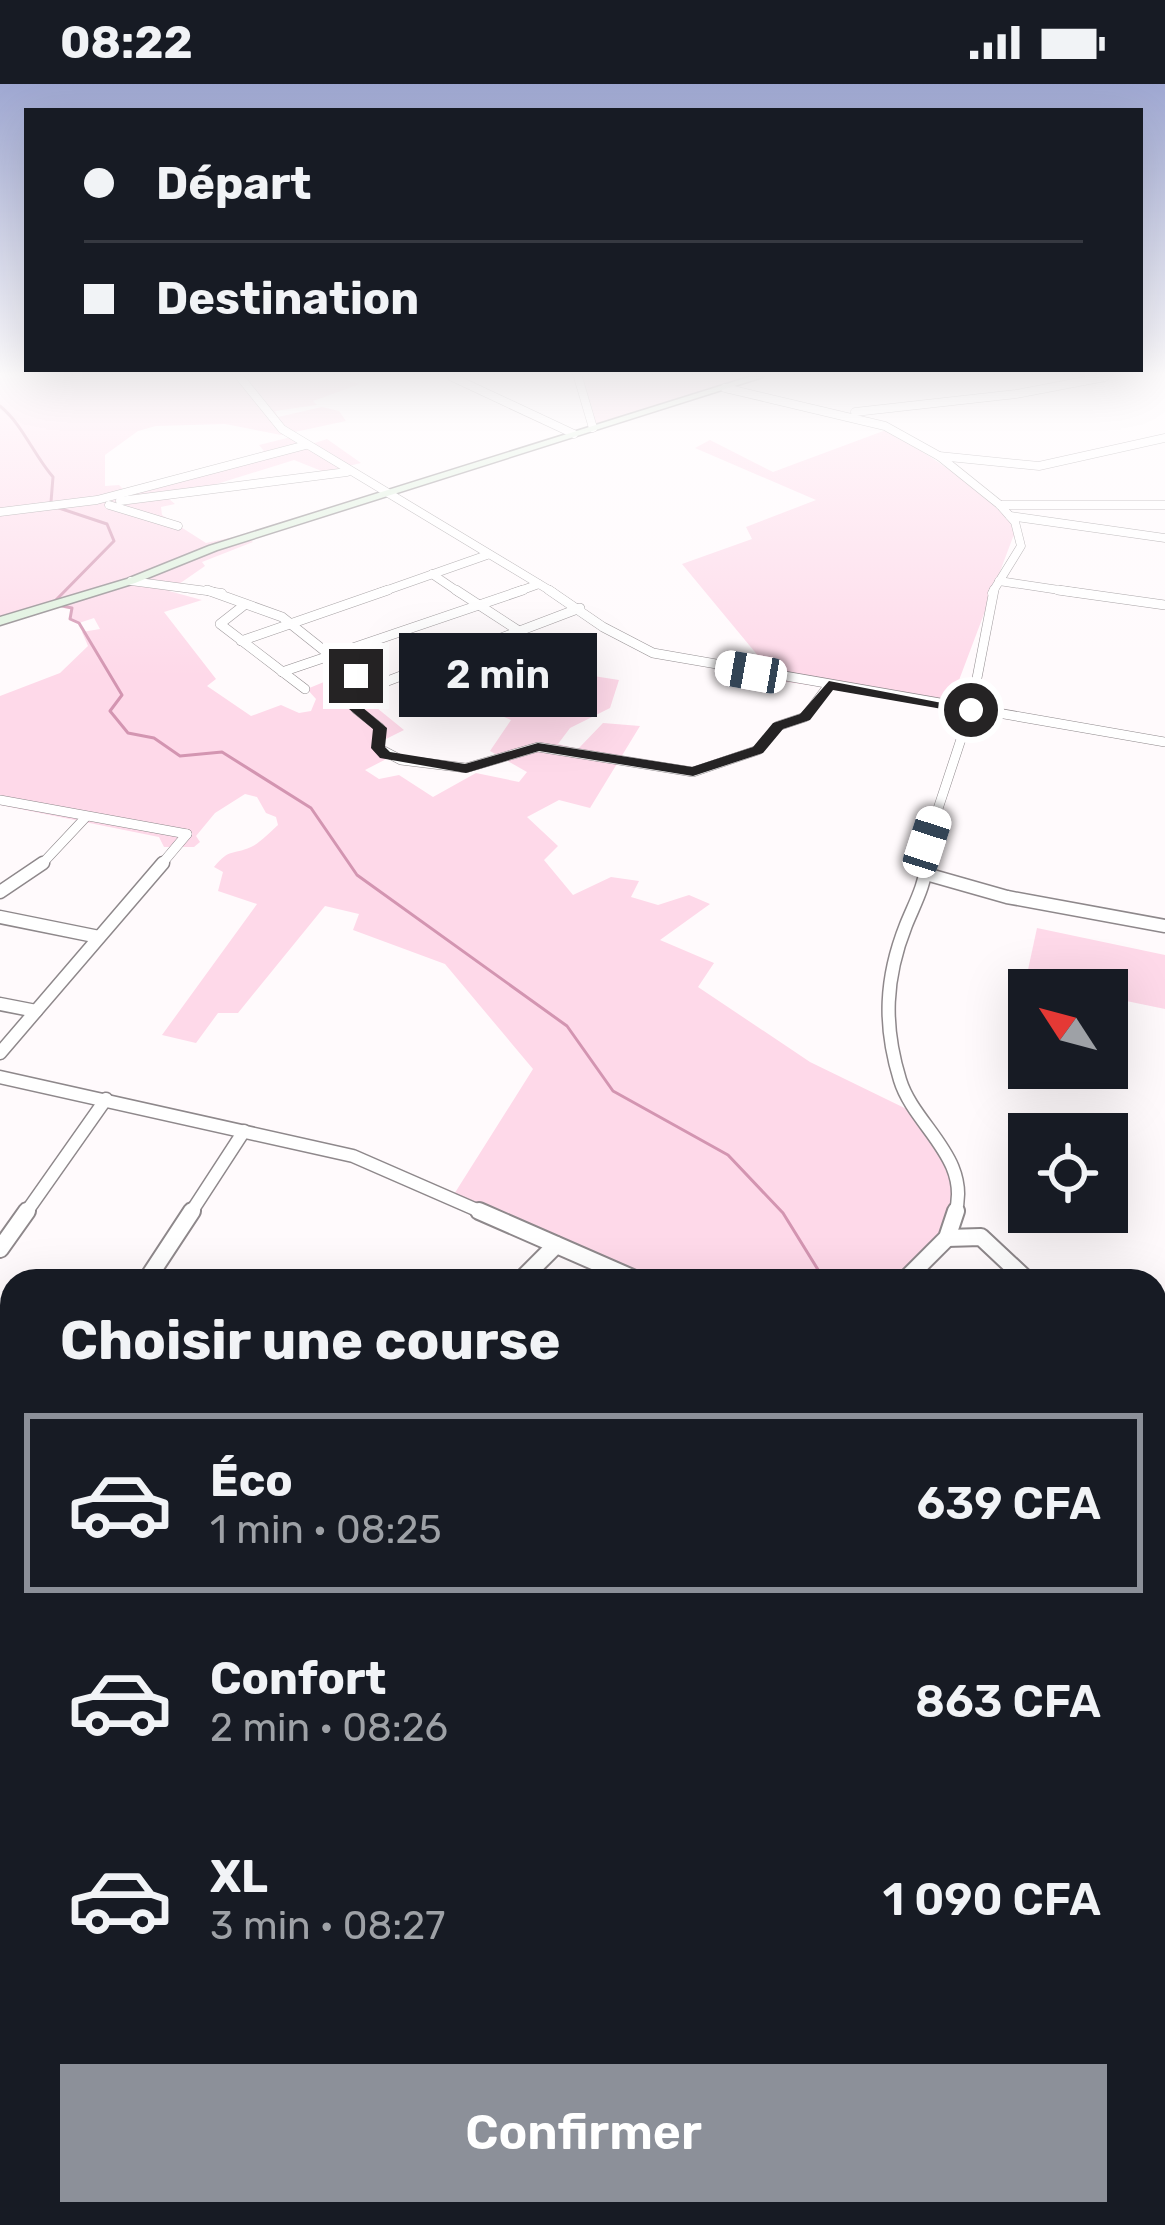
<!DOCTYPE html>
<html lang="fr">
<meta charset="utf-8">
<style>
:root{--surface:#171b24;--page:#242831;--text:#f1f3f6;--muted:#9ea1a6;--line:#363941;--accent:#8c9099}
body{margin:0;font-family:Rubik,sans-serif;background:var(--page);color:var(--text);height:100vh;display:flex;flex-direction:column;font-size:45px;white-space:nowrap}
*{box-sizing:border-box;margin:0}
p{font-size:39px;color:var(--muted)}
.icon{flex:none;width:66px;height:66px;fill:none;stroke:currentColor;stroke-width:2;stroke-linecap:round;stroke-linejoin:round}
.map{position:relative;flex:1;overflow:hidden}
.panel{position:absolute;left:0px;top:1185px;width:1167px;height:957px;display:flex;flex-direction:column;background:var(--surface);border-radius:36px 36px 0 0;box-shadow:0 12px 48px #0002}
.panel>*{flex:none}
.guide{position:absolute;left:24px;top:24px;width:1119px;height:264px;border-radius:0px;box-shadow:0 12px 48px #0002;display:grid;align-content:center;height:264px;padding:0 60px;background:var(--surface)}
.needle{width:78px;rotate:306deg}
.buttons{position:absolute;left:1008px;top:885px;display:grid;gap:24px}
.buttons a{display:grid;place-items:center;width:120px;height:120px;border-radius:0px;background:var(--surface);box-shadow:0 12px 48px #0002;font-size:60px}
.end{position:absolute;width:54px;height:54px;margin:-27px;border:15px solid #252324;background:#fff;box-shadow:0 0 0 6px #fff}
.from{border-radius:50%}
.bubble{position:absolute;height:84px;border-radius:0px;background:var(--surface);box-shadow:0 12px 48px #0002;font-size:39px;font-weight:600;line-height:84px;text-align:center}
.car{position:absolute;width:36px;height:72px;margin:-36px -18px;border-radius:15px;box-shadow:0 0 9px 3px #0007;background:linear-gradient(#fff 24%,#345 0 40%,#fff 0 76%,#345 0 86%,#fff 0)}
.guide b{display:flex;align-items:center;gap:42px;height:114px;font-size:45px}
.guide b+b{border-top:3px solid var(--line)}
.guide i{width:30px;height:30px;background:var(--text)}
ul{padding:0;list-style:none}
li{display:flex;align-items:center;gap:36px;height:180px;margin:0 24px 18px;padding:0 36px;border:6px solid transparent;border-radius:0px}
li div{flex:1}
li b{display:block;font-size:45px}
li em{font-style:normal;font-weight:600}
li.active{border-color:var(--accent)}
li>.icon{width:108px;height:108px;stroke-width:1.5}
h2{padding:0 60px;font-size:54px;line-height:144px}
.action{display:flex;gap:24px;margin-top:auto;padding:24px 60px}
.action a{flex:1;height:138px;border-radius:0px;background:var(--accent);color:#fff;font-size:48px;font-weight:600;line-height:138px;text-align:center}
.status{display:flex;justify-content:space-between;align-items:center;height:84px;padding:0 60px;background:var(--surface);direction:ltr}
.status svg{height:33px;fill:currentColor}
.map>svg:first-child{display:block}
</style>
<div class="status"><b>08:22</b><svg viewBox="0 0 49 12"><path d="M0 12V9h3v3zM5 12V6h3v6zM10 12V3h3v9zM15 12V0h3v12zM26 1h20v11H26zM47 4h2v5h-2z"/></svg></div>
<div class="map">
<svg width="1165" height="2141" viewBox="0 0 1165 2141">
<rect width="100%" height="100%" fill="#fffafc"/>
<g fill="#fed9e9">
<path d="M0 293H333L360 300 313 317 317 321 275 327 278 333 322 323 339 327 346 337 281 351 225 340 156 342 138 347 105 371V402L119 401 126 408 227 382 264 367 259 361 295 352 306 362 327 355 361 379 324 388 294 376 169 415 175 420 161 423 162 431 206 459 244 451 253 458 202 478 205 482 169 507 202 516 164 528 216 595 207 602 251 632 281 621 299 629 311 627 316 615 307 605 367 580 395 596 361 611 404 646 380 658 396 670 365 686 379 695 399 691 433 713 476 689 519 698 527 688 490 667 511 636 497 630 499 624 517 626 536 612 475 599 544 571 563 579 556 606 572 612 587 591 619 596 610 624 570 644 558 660 578 665 603 639 640 642 590 724 559 716 527 733 558 762 544 776 573 811 611 793 639 797 631 813 658 821 689 811 710 820 660 856 714 879 698 903 810 978 923 1033 945 1062 959 1116 955 1140 904 1197H639L451 1115 533 985 445 880 353 846 359 830 325 822 238 929H218L196 959 162 951 257 820 218 807 223 788 214 783C231 763 231 772 251 763 260 759 270 748 278 741L276 733 266 729 257 713 245 710 215 729 196 752 200 758 194 763H164L159 753 0 721V612L60 589 88 562 82 548 100 545 94 534 79 539 70 535 72 524 61 522 0 536Z"/>
<polygon points="578,293 738,293 747,297 593,344"/>
<path d="M886 346C918 364 1010 421 1019 451L1013 453 950 620 779 597 682 480 752 455 746 443 816 416 695 364 710 356 773 388Z"/>
<polygon points="1037,844 1165,871 1165,925 1107,913 1107,906 1077,906 1026,895"/>
<polygon points="151,2130 354,2130 346,2141 145,2141"/>
<polygon points="402,2130 569,2130 563,2141 394,2141"/>
</g>
<g fill="none" stroke-linecap="round" stroke-linejoin="round">
<g stroke="#d395b1" stroke-width="3">
<path d="M0 322C23 341 33 370 53 393L51 418"/>
<polyline points="55,517 114,457 107,440 56,423"/>
<polyline points="62,522 72,524 70,535 79,539 122,611 110,627 128,649 154,654 180,672 222,668 311,724 357,791 567,942 613,1007 728,1071 783,1129 825,1197"/>
<polyline points="1155,1525 1165,1532"/>
</g>
<g stroke="#8e888b" stroke-width="9">
<g id="street-far4">
<polyline points="240,293 282,345 554,509"/>
<polyline points="452,293 574,350"/>
<polyline points="578,293 593,344"/>
<polyline points="725,304 885,342 939,372 1000,421 1015,438 1021,462 992,509"/>
<polyline points="855,328 1016,310 1105,293"/>
<polyline points="939,372 1039,382 1165,354"/>
<polyline points="120,417 347,388"/>
<polyline points="109,421 178,442"/>
<polyline points="1000,421 1165,421"/>
<polyline points="0,428 97,416 306,361"/>
<polyline points="1010,432 1165,454"/>
<polyline points="432,490 460,509"/>
<polyline points="131,497 222,509"/>
<polyline points="999,497 1079,509"/>
<polyline points="379,509 487,471"/>
<polyline points="514,509 539,500"/>
</g>
</g>
<g stroke="#8e888b" stroke-width="10">
<g id="street-far3">
<polyline points="207,506 282,533 356,592 356,625 380,644 378,664 401,676 466,684 538,663 693,688 758,666 778,642 805,633 829,601"/>
<polyline points="456,506 519,547"/>
<polyline points="549,506 603,543 653,569 1165,658"/>
<polyline points="1058,506 1165,521"/>
<polyline points="243,522 220,540 305,605"/>
<polyline points="241,557 388,506"/>
<polyline points="282,588 523,506"/>
<polyline points="356,609 580,524"/>
<polyline points="0,716 187,750"/>
<polyline points="40,782 86,733"/>
<polyline points="160,782 187,750"/>
<polyline points="926,782 927,758 971,625 994,506"/>
</g>
</g>
<g stroke="#8e888b" stroke-width="15">
<g id="street-far2">
<path d="M926 779C926 800 914 821 906 841 885 894 883 941 900 996 914 1042 972 1074 955 1130"/>
<polyline points="926,790 1007,813 1165,842"/>
<polyline points="0,808 43,779"/>
<polyline points="0,833 99,853"/>
<polyline points="0,920 36,927"/>
<polyline points="0,969 163,779"/>
<polyline points="0,993 353,1072 486,1130"/>
<polyline points="25,1130 106,1015"/>
<polyline points="190,1130 244,1047"/>
</g>
</g>
<g stroke="#8e888b" stroke-width="20">
<g id="street-far1">
<polyline points="479,1127 639,1197"/>
<polyline points="947,1154 981,1153 1028,1197"/>
<polyline points="0,1165 27,1127"/>
<polyline points="146,1197 192,1127"/>
<polyline points="520,1197 556,1161"/>
<polyline points="904,1197 947,1154 956,1127"/>
<polyline points="1155,1269 1165,1273"/>
<polyline points="0,1290 12,1294"/>
<polyline points="0,1425 12,1406"/>
<polyline points="0,1532 12,1544"/>
</g>
</g>
<g stroke="#8e888b" stroke-width="22">
<g id="street">
<polyline points="1155,1962 1165,1975"/>
<polyline points="852,2130 855,2141"/>
<polyline points="582,2141 589,2130"/>
</g>
</g>
<g stroke="#8e888b" stroke-width="3">
<polygon id="secondary" points="749,293 763,293 217,466 135,499 0,541 0,533 127,495 209,462"/>
</g>
<use href="#street-far4" stroke="#fff" stroke-width="8"/>
<use href="#street-far3" stroke="#fff" stroke-width="9"/>
<use href="#street-far2" stroke="#fff" stroke-width="12"/>
<use href="#street-far1" stroke="#fff" stroke-width="16"/>
<use href="#street" stroke="#fff" stroke-width="20"/>
<use href="#secondary" fill="#def1dd" fill-rule="evenodd"/>
</g>
<linearGradient id="sky" x2="0" y2="1"><stop stop-color="#9fa8d2"/><stop offset="0.49" stop-color="#fffdfe"/><stop offset="1" stop-color="#fffdfe" stop-opacity="0"/></linearGradient>
<rect width="1165" height="593" fill="url(#sky)"/>
<polygon fill="#252324" points="356,588 363,592 363,624 387,644 385,663 390,668 465,680 538,659 692,683 753,663 773,639 800,630 829,597 978,626 971,630 833,606 810,636 783,645 763,669 693,692 539,667 466,689 380,674 371,664 373,645 349,625 349,592"/>
</svg>
<div class="buttons">
<a><svg class="needle" viewBox="-14 -14 28 28"><path d="M0-13l5 13h-10z" fill="#e53935"/><path d="M0 13l5-13h-10z" fill="#9ea1a6"/></svg></a>
<a><svg class="icon" aria-label="locate" viewBox="0 0 24 24"><circle cx="12" cy="12" r="6"/><path d="M12 2v4M12 18v4M2 12h4M18 12h4"/></svg></a>
</div>
<i class="end from" style="left:971px;top:626px"></i>
<i class="end" style="left:356px;top:592px"></i>
<div class="bubble" style="left:399px;top:549px;width:198px">2 min</div>
<i class="car" style="left:751px;top:588px;rotate:280deg"></i>
<i class="car" style="left:927px;top:758px;rotate:18deg"></i>
<div class="guide">
<b><i class="from"></i>Départ</b>
<b><i></i>Destination</b>
</div>
<section class="panel">
<h2>Choisir une course</h2>
<ul>
<li class="active"><svg class="icon" aria-label="car" viewBox="0 0 24 24"><path d="M5 17H2v-5l4-1 3-4h7l3 4 3 1v5h-3M9 17h6M6 11h13"/><circle cx="7" cy="17" r="2"/><circle cx="17" cy="17" r="2"/></svg><div><b>Éco</b><p>1 min · 08:25</p></div><em>639 CFA</em></li>
<li><svg class="icon" aria-label="car" viewBox="0 0 24 24"><path d="M5 17H2v-5l4-1 3-4h7l3 4 3 1v5h-3M9 17h6M6 11h13"/><circle cx="7" cy="17" r="2"/><circle cx="17" cy="17" r="2"/></svg><div><b>Confort</b><p>2 min · 08:26</p></div><em>863 CFA</em></li>
<li><svg class="icon" aria-label="car" viewBox="0 0 24 24"><path d="M5 17H2v-5l4-1 3-4h7l3 4 3 1v5h-3M9 17h6M6 11h13"/><circle cx="7" cy="17" r="2"/><circle cx="17" cy="17" r="2"/></svg><div><b>XL</b><p>3 min · 08:27</p></div><em>1 090 CFA</em></li>
</ul>
<div class="action"><a>Confirmer</a></div>
</section>
</div>
